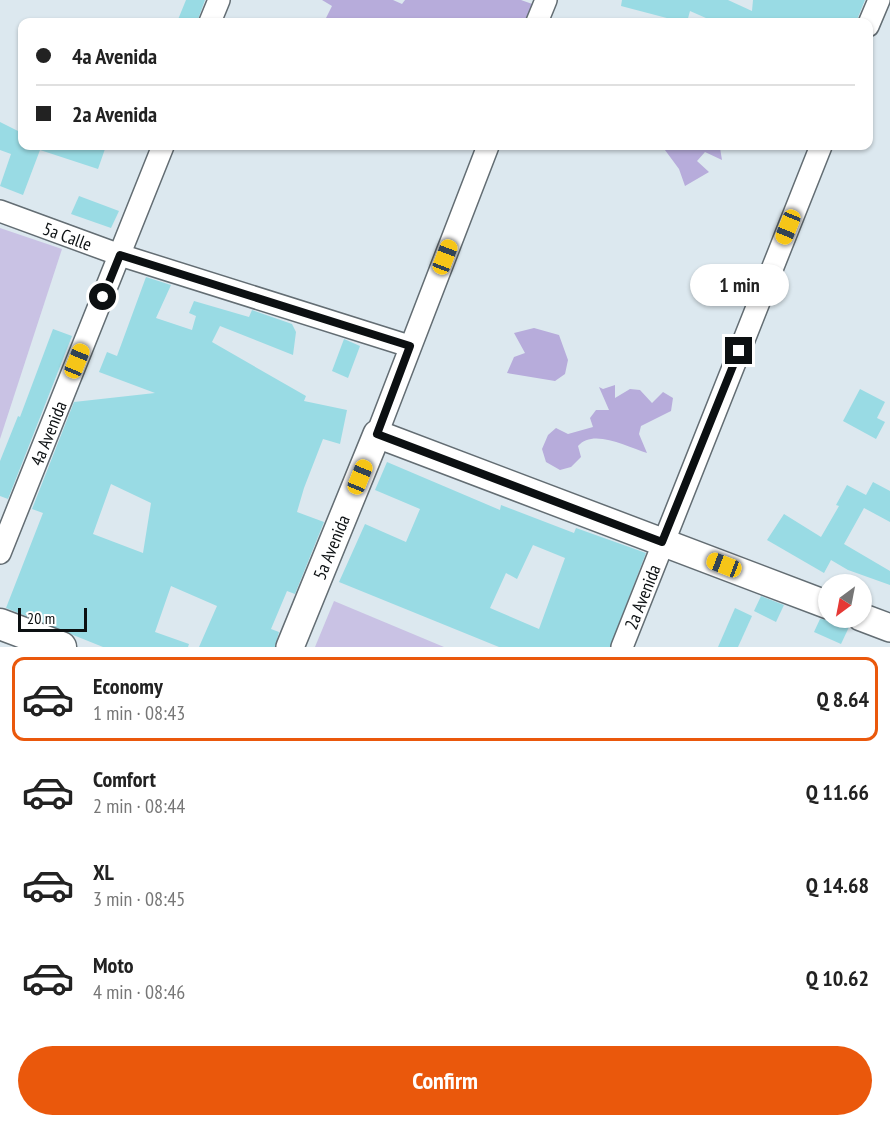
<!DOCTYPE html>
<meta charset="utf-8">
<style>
:root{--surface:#fff;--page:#f2f2f2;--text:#222;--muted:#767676;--line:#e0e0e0;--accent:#ea580c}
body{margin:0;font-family:"PT Sans Narrow",sans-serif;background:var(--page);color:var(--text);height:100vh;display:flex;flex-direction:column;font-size:22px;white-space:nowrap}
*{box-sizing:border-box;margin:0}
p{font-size:20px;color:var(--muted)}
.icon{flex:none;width:33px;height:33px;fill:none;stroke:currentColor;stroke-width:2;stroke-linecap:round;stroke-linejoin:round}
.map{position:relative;height:647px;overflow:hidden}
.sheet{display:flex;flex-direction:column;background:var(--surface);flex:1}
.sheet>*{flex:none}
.top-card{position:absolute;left:18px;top:18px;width:855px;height:132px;border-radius:12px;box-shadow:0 2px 4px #0004;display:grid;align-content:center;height:132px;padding:0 18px;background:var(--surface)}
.needle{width:39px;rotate:212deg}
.buttons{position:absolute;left:818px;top:574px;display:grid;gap:12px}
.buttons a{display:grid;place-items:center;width:54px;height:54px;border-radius:50%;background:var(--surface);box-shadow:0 2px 4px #0004;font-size:30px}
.scale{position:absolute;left:18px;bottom:15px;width:69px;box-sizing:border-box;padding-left:6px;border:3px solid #0c1012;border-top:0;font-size:16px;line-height:21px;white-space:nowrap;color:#0c1012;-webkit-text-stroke:4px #fff;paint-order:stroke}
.end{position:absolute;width:27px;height:27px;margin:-14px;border:8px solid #0c1012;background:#fff;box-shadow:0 0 0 3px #fff}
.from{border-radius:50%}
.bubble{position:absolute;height:42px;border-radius:21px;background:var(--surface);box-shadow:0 2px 4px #0004;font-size:20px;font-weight:700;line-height:42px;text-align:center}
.car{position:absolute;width:18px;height:36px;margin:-18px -9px;border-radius:8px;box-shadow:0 0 4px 2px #0007;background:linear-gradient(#f5c518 24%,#345 0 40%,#f5c518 0 76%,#345 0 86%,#f5c518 0)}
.top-card b{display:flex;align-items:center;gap:21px;height:57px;font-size:22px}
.top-card b+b{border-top:2px solid var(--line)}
.top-card i{width:15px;height:15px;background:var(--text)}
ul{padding:10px 0 0;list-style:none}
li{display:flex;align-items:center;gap:18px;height:84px;margin:0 12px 9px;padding:0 6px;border:3px solid transparent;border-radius:12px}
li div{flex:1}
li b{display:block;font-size:22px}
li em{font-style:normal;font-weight:700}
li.on{border-color:var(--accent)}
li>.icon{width:54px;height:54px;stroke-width:1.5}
.action{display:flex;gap:12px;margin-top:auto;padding:12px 18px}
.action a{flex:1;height:69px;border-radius:36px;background:var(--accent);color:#fff;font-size:24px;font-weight:700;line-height:69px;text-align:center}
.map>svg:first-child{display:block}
</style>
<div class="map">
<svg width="890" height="647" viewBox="0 0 890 647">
<rect width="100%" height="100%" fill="#dce8ef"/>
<g fill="#c9c2e4">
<polygon points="0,228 62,249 0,439"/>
<polygon points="334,601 444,647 315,647"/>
</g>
<g fill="#b7acdb">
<polygon points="322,0 393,0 402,4 405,0 521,0 535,5 528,22 324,22 332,6"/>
<polygon points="662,146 736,146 720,148 722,160 705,152 697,161 709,172 685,186 679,169"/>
<polygon points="534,328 559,335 568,360 565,374 555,381 507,373 514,357 525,353 514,333"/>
<path d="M615 385V398L630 389 640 390 652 403 663 392 673 398 671 411 641 426 639 434 647 453C628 447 593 428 578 446L581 457 571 467 560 470 546 462 542 449 548 435 556 428 568 434 593 427 590 418 596 410H609L599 387 603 389Z"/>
</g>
<g fill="#99dbe4" fill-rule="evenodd">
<polygon points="186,0 205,0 197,22 177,22"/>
<polygon points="622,0 728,0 752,11 753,0 865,0 856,22 715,22 690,11 687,22 682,22 621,6"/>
<polygon points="0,122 22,133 22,146 106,146 98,169 40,150 23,195 0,186 11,154 0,150"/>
<polygon points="79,196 119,211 111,228 71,214"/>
<path d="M146 277 171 285 156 318 192 330 196 316 189 313 194 301 249 317 252 310 292 324 296 332 293 355 220 326 212 342 306 396 304 401 347 410 340 444 323 439 304 488 297 512 324 522 295 594 287 591 271 629 279 632 275 647H199L217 606 171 586 155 632 189 644 188 647H103L6 608 43 513 32 509 74 402 155 393 99 372 107 352 117 356ZM111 484 151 503 143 553 93 534Z"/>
<polygon points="53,329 72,336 8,499 0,496 0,461 18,416 20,417"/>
<polygon points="344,339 360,346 348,378 332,371"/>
<polygon points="860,389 885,402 877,418 885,422 876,439 843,421"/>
<path d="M387 462 500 510 501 505 574 533 576 528 646 553 610 647H499L339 582 365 524 406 542 420 509 375 490ZM533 545 565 558 539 629 490 608 506 573 517 579Z"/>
<polygon points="873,482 890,491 890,522 864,508 844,544 890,571 890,585 848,570 831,560 824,573 767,540 784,514 821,537 839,506 836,505 847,485 866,495"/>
<polygon points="761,596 784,605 776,622 754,611"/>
<polygon points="735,608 752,616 738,647 718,647"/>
<polygon points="820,619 833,620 849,627 841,644 814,632"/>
</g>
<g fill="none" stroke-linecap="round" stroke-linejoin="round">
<g stroke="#636d73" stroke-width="24">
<g id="minor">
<polyline points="210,22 219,0"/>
<polyline points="537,22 546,0"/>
<polyline points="868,26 879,0"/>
<path id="s1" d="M0 211 120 255 409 346"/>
<polyline points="377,434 488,146"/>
<path id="s2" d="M0 553 163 146"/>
<path id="s3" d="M622 647 821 146"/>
</g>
</g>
<g stroke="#636d73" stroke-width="30">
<g id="tertiary">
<polyline points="861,617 890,628"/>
<path id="s4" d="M290 647 377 434 828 605"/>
</g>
</g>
<g stroke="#636d73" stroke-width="33">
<polyline id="secondary" points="0,624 61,647"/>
</g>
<use href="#minor" stroke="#fff" stroke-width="21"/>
<use href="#tertiary" stroke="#fff" stroke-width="27"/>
<use href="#secondary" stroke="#fff" stroke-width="30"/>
</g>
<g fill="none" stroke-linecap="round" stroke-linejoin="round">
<polyline stroke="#0c1012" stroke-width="8" points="103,297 120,255 410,346 377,434 662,542 739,351"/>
</g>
<g text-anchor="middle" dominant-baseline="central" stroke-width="6" stroke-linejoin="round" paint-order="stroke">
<g font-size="18" fill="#0c1012" stroke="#fff">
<text stroke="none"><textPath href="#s1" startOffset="72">5a Calle</textPath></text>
<text stroke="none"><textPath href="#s2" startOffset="129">4a Avenida</textPath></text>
<text stroke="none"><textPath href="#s4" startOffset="108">5a Avenida</textPath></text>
<text stroke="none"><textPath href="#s3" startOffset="54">2a Avenida</textPath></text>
</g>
</g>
</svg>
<div class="buttons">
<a><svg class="needle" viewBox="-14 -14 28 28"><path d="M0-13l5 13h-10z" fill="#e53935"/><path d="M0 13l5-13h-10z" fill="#767676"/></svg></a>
</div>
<div class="scale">20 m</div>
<i class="end from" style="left:103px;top:297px"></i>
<i class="end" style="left:739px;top:351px"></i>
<div class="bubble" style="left:690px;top:264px;width:99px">1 min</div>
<i class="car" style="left:788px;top:227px;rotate:202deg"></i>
<i class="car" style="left:445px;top:257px;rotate:21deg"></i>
<i class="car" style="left:77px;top:361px;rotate:22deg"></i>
<i class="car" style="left:360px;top:477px;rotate:22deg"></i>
<i class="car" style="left:724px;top:565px;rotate:291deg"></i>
<div class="top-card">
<b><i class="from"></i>4a Avenida</b>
<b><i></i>2a Avenida</b>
</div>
</div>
<section class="sheet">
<ul>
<li class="on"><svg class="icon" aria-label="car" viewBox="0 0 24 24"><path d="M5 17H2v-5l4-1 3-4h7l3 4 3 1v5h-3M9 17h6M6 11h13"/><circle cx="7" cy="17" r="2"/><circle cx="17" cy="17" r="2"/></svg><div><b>Economy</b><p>1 min · 08:43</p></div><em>Q 8.64</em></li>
<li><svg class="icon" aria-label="car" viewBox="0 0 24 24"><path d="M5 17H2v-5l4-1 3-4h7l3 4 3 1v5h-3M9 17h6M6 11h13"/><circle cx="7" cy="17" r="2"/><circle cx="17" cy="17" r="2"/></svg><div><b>Comfort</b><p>2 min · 08:44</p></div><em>Q 11.66</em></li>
<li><svg class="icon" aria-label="car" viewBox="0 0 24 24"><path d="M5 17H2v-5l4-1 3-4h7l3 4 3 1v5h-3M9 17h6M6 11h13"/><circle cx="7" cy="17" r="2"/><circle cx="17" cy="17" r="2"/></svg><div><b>XL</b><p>3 min · 08:45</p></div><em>Q 14.68</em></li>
<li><svg class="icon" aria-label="car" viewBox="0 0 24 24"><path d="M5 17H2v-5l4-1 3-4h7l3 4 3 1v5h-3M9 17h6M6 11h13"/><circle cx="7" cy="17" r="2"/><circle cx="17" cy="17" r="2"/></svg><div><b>Moto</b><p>4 min · 08:46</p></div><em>Q 10.62</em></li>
</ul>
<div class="action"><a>Confirm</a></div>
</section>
